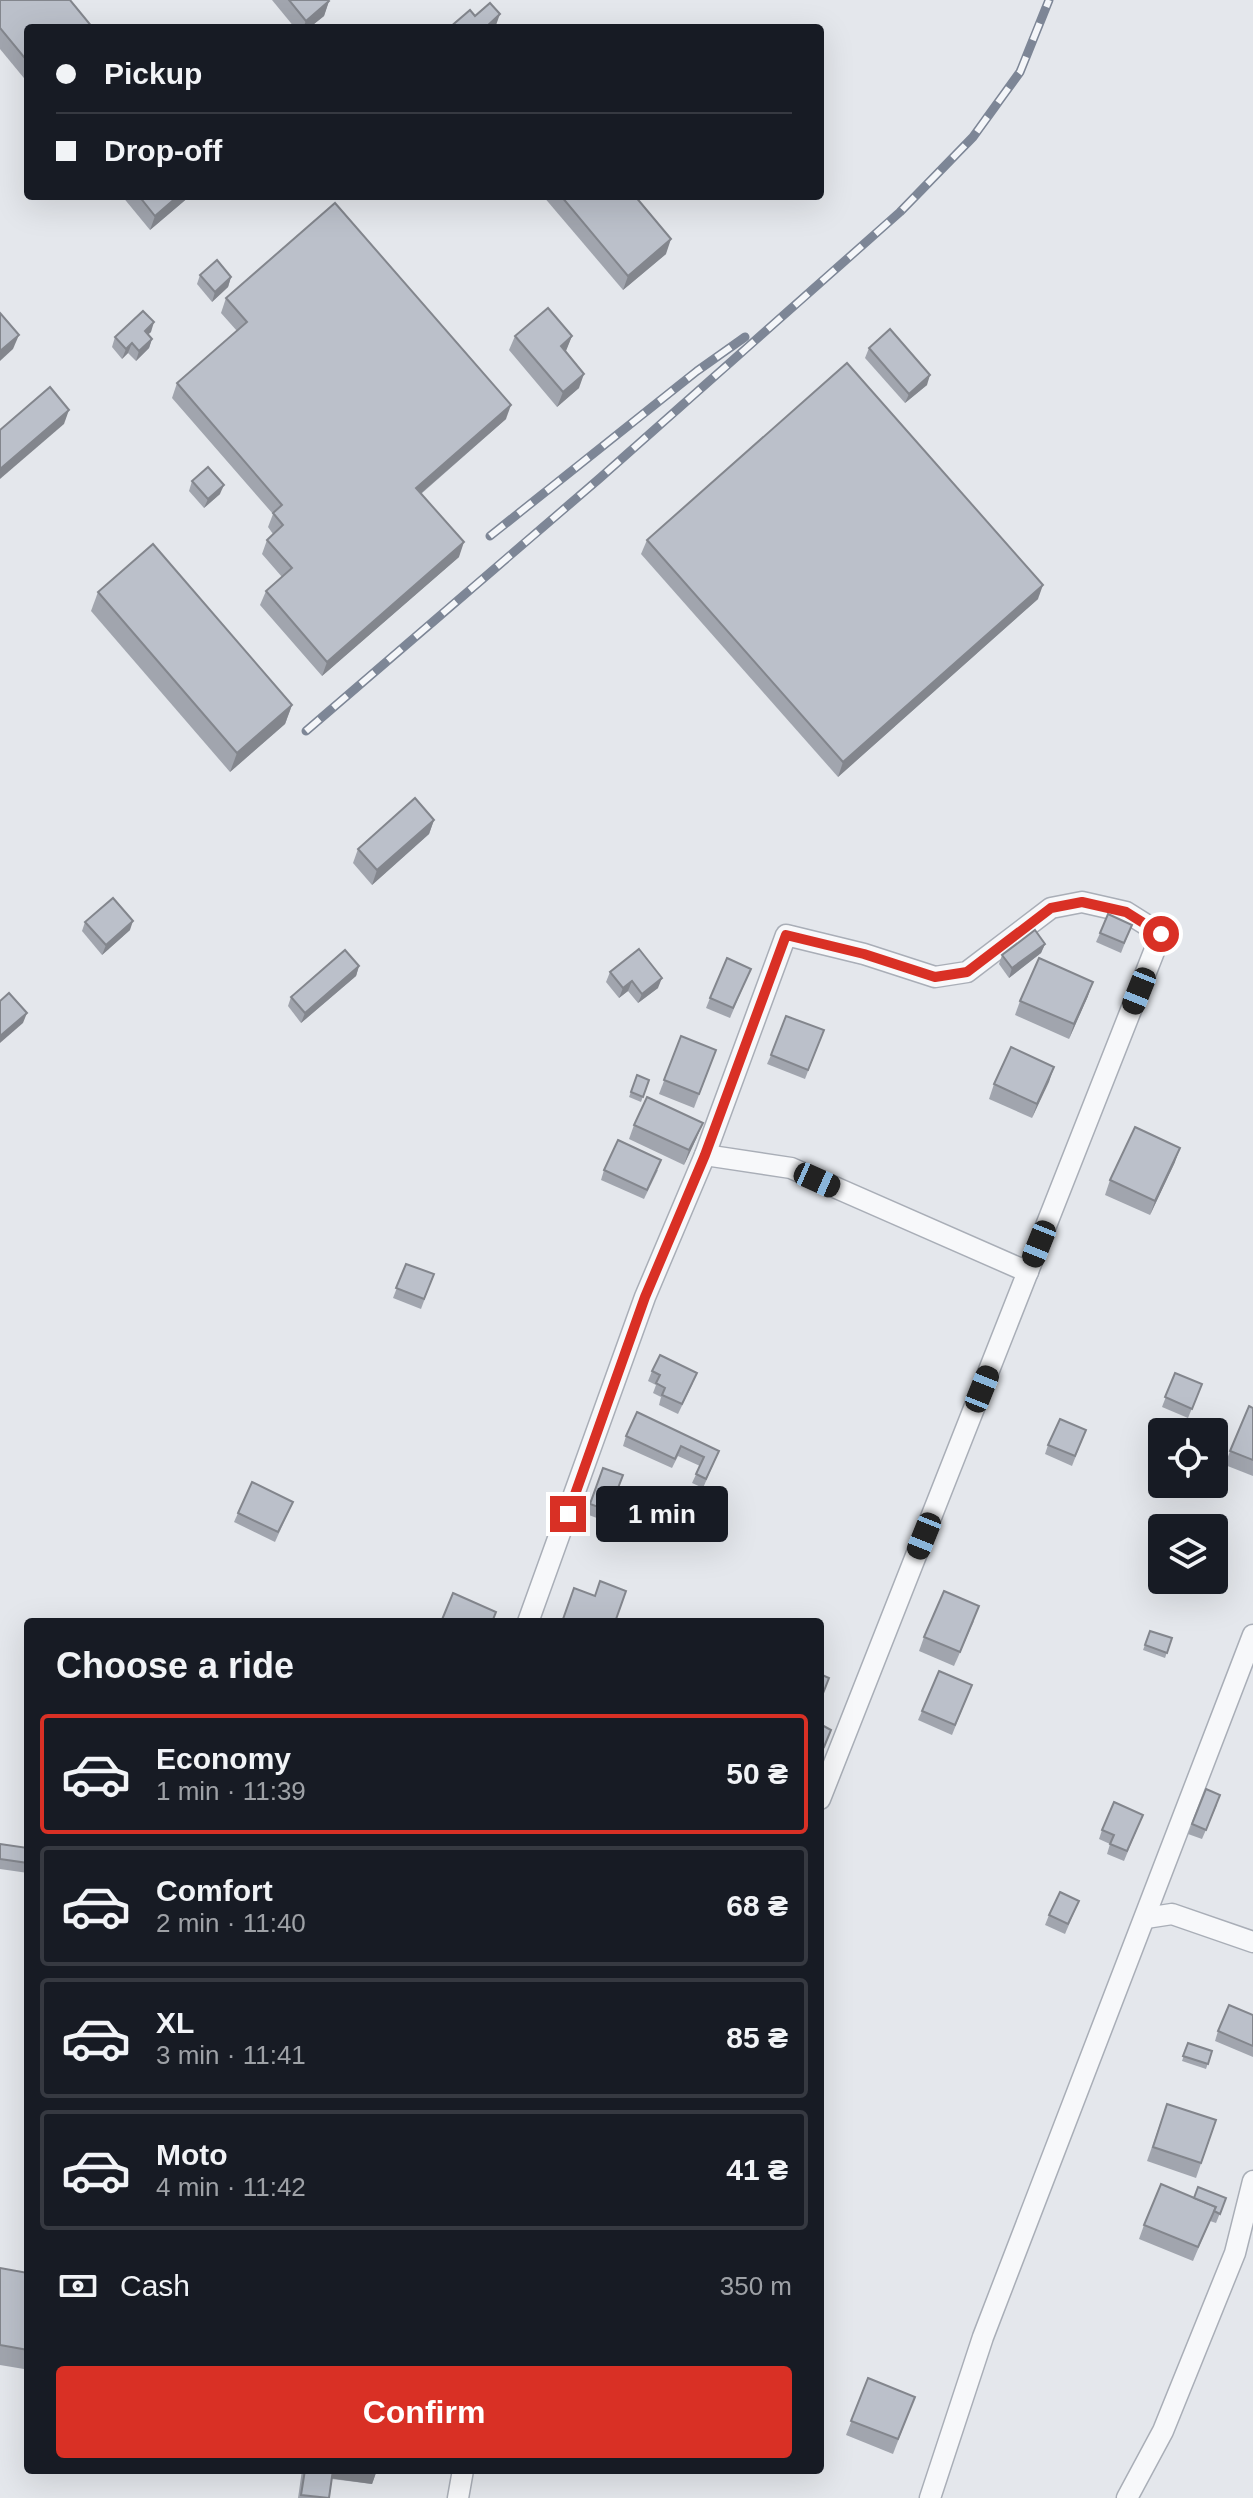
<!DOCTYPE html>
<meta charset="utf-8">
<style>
:root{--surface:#171b24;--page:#242831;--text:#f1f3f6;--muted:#9ea1a6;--line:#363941;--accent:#d93025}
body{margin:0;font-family:Arial,sans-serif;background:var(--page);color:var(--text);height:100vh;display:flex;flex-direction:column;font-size:30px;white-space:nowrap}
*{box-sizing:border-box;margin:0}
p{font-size:26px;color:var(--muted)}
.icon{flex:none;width:44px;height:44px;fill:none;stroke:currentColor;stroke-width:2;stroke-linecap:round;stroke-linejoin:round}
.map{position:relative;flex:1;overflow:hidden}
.details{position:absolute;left:24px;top:1618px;width:800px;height:856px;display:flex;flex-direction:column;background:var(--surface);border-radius:8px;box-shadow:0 8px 32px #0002}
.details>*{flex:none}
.top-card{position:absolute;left:24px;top:24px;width:800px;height:176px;border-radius:8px;box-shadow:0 8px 32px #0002;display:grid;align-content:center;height:176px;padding:0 32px;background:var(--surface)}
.fabs{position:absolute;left:1148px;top:1418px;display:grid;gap:16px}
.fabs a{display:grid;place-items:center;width:80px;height:80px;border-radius:8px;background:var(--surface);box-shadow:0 8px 32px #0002;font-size:40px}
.end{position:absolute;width:36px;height:36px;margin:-18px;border:10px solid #d93025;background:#fff;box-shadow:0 0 0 4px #fff}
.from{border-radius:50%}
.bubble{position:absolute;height:56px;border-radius:8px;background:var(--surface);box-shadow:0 8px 32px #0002;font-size:26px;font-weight:700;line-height:56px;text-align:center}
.car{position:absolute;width:24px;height:48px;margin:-24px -12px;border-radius:10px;box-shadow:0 0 6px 2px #0007;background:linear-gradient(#222 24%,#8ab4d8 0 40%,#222 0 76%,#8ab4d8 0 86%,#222 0)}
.top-card b{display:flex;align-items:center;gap:28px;height:76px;font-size:30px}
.top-card b+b{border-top:2px solid var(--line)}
.top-card i{width:20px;height:20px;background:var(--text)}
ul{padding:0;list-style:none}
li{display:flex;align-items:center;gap:24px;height:120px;margin:0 16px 12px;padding:0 16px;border:4px solid var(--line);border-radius:8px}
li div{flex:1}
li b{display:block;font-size:30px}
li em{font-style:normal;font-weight:700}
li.selected{border-color:var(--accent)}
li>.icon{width:72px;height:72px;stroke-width:1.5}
h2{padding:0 32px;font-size:36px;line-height:96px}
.pay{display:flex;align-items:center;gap:20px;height:88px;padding:0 32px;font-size:30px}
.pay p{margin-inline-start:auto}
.primary-button{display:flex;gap:16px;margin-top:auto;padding:16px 32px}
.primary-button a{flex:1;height:92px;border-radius:8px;background:var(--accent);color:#fff;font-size:32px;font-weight:700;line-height:92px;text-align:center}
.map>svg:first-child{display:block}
</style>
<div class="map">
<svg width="1253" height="2498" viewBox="0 0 1253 2498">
<rect width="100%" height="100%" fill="#e4e7ec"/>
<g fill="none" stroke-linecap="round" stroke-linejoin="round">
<g stroke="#a9aeb7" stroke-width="23">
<g id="street">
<polyline points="705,1155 791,1168 1028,1272"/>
<polyline points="528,1622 645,1297 705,1155 786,935 864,954 935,977 967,972 1051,908 1082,902 1126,912 1161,934 820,1799"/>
<polyline points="1146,1918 1172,1914 1253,1942"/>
<polyline points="458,2498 463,2470"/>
<polyline points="930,2498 983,2337 1253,1635"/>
<polyline points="1127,2498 1163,2431 1235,2253 1253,2181"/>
</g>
</g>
<use href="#street" stroke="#f7f8fa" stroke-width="20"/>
<g stroke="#7d8696" stroke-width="9">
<g id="rail">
<polyline points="490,536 697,371 745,337"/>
<polyline points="306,731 600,478 900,212 973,137 1020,72 1049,0"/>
</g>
</g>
<use href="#rail" stroke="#f4f6f9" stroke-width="6" stroke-dasharray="18" stroke-linecap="butt"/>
</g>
<g fill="#a1a5ae">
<polygon points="0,0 28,28 28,83 0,49"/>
<polygon points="272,0 328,0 329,1 324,16 309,28 295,28"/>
<polygon points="122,196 190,196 150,230"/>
<polygon points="543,196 635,196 666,254 623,290"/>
<polygon points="200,275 231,277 228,287 212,302 197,284"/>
<polygon points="226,298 506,419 421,494 459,557 322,676 260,605 266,591 282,577 262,554 267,540 273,534 268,527 273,514 172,398 177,383 237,331 221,313"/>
<polygon points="151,332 148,334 152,339 149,348 136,361 128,353 122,359 112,347 115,337"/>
<polygon points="515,336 572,336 565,352 579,388 557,407 509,350"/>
<polygon points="869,348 927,385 905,403 865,358"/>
<polygon points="192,481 220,494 204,508 189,491"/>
<polygon points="647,540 1038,599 838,777 641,554"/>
<polygon points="98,592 292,705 285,724 230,772 91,611"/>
<polygon points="434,820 429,834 372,885 353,863 358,849"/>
<polygon points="85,922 130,930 102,955 82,931"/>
<polygon points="1132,925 1121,953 1096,942 1100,933"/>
<polygon points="1045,944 1041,953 1009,978 999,964 1002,955"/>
<polygon points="359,966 356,976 301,1023 288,1006 291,997"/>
<polygon points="610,972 658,988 638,1003 628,991 619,998 606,982"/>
<polygon points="747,978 730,1018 706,1008 710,998"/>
<polygon points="1088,996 1069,1039 1015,1015 1020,1001"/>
<polygon points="824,1030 805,1079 767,1064 771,1055"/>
<polygon points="681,1036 716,1050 694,1108 659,1094"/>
<polygon points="1054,1067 1032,1118 989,1099 994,1084"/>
<polygon points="637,1075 649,1080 641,1102 629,1097"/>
<polygon points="634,1125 697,1137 684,1165 629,1139"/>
<polygon points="1175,1162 1150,1215 1105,1195 1110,1180"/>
<polygon points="604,1170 658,1170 644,1199 601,1180"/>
<polygon points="406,1264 434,1274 421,1309 393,1298"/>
<polygon points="652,1371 693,1383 678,1414 659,1405 661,1397 653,1393 656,1385 648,1381"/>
<polygon points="1175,1373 1202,1384 1188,1418 1162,1407"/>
<polygon points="1253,1408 1253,1476 1225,1465 1230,1451"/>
<polygon points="1086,1430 1072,1466 1045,1454 1048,1445"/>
<polygon points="626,1436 719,1451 703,1488 692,1483 700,1466 678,1456 672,1468 623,1446"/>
<polygon points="603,1468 623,1475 605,1521 586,1514"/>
<polygon points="289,1511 275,1542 234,1522 238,1513"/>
<polygon points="974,1621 954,1666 919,1651 924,1637"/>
<polygon points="1150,1631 1172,1638 1165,1658 1143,1650"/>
<polygon points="972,1685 952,1735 918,1720 922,1711"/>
<polygon points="820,1724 831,1730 820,1757"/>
<polygon points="1206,1789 1217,1805 1202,1839 1188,1834"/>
<polygon points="1143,1815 1124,1861 1107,1854 1110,1844 1099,1839 1102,1830"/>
<polygon points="0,1844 28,1848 28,1873 0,1869"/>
<polygon points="1079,1901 1065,1934 1045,1925 1049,1915"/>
<polygon points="1253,2015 1253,2057 1215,2041 1218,2031"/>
<polygon points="1188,2043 1212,2051 1206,2069 1182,2061"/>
<polygon points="1167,2104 1216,2120 1196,2178 1147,2161"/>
<polygon points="1194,2198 1226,2198 1216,2223 1210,2221 1193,2261 1139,2239 1144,2225"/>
<polygon points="0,2268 28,2273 28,2357 24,2369 0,2365"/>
<polygon points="868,2378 915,2397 893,2454 846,2435"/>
<polygon points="302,2470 377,2470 372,2484 332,2479 329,2498 298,2498"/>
</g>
<g fill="#83868d">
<polygon points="329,1 324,16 309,28 303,28 306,21"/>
<polygon points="500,14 495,28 484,28"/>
<polygon points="178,196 190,196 150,230 155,216"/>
<polygon points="671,239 666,254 623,290 628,276"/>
<polygon points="231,277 228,287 212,302 215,292"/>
<polygon points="154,322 151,332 142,340 145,331"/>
<polygon points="19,335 13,349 0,361 0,351"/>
<polygon points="572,336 566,351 555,360 561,346"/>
<polygon points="152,339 149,348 136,361 139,351"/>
<polygon points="132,343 128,353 122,359 126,349"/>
<polygon points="584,374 579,388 557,407 563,392"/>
<polygon points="930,375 927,385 905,403 909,394"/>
<polygon points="511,405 506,419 411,502 416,488"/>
<polygon points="69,410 64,424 0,479 0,469"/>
<polygon points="224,485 220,494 204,508 208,499"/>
<polygon points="464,542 459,557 322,676 327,662"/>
<polygon points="1043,585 1038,599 838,777 843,762"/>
<polygon points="292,705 285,724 230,772 237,753"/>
<polygon points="434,820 429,834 372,885 377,870"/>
<polygon points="133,921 130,930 102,955 106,945"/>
<polygon points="1045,944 1041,953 1009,978 1012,968"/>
<polygon points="359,966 356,976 301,1023 305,1013"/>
<polygon points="662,978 658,988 638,1003 642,994"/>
<polygon points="632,981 628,991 619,998 623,988"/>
<polygon points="1093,982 1088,996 1069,1039 1074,1024"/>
<polygon points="27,1013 23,1023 0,1043 0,1036"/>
<polygon points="1054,1067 1049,1082 1032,1118 1037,1104"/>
<polygon points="703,1123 697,1137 684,1165 689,1150"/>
<polygon points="1180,1148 1175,1162 1150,1215 1155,1201"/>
<polygon points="332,2470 377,2470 372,2484 329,2478"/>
</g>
<g fill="#bbc0ca" stroke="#83868d" stroke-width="2">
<polygon points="0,0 70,0 93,28 28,28 28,62 0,28"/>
<polygon points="289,0 328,0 329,1 306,21"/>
<polygon points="490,3 500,14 485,28 449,28 470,10 475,16"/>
<polygon points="139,196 178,196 155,216"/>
<polygon points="561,196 635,196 671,239 628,276"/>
<polygon points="335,203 511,405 416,488 464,542 327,662 266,591 292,568 267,540 283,525 273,513 282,505 177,383 247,322 226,298"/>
<polygon points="217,260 231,277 215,292 200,275"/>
<polygon points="548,308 572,336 561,346 584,374 563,392 515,336"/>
<polygon points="143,311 154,322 145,331 152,339 139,351 132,343 126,349 115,337"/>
<polygon points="0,313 19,335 0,351"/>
<polygon points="890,329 930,375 909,394 869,348"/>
<polygon points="847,363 1043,585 843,762 647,540"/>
<polygon points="50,387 69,410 0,469 0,430"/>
<polygon points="208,467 224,485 208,499 192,481"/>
<polygon points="153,544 292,705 237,753 98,592"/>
<polygon points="415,798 434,820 377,870 358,849"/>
<polygon points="113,898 133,921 106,945 85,922"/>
<polygon points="1108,914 1132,925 1124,943 1100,933"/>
<polygon points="1035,930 1045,944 1012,968 1002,955"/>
<polygon points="639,949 662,978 642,994 632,981 623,988 610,972"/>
<polygon points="345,950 359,966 305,1013 291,997"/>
<polygon points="727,958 751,969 733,1008 710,998"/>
<polygon points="1039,958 1093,982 1074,1024 1020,1001"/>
<polygon points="9,993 27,1013 0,1036 0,1001"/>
<polygon points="786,1016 824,1030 808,1070 771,1055"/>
<polygon points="681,1036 716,1050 699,1094 664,1080"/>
<polygon points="1011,1047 1054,1067 1037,1104 994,1084"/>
<polygon points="637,1075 649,1080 643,1097 631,1092"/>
<polygon points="647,1097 703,1123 689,1150 634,1125"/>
<polygon points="1135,1127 1180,1148 1155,1201 1110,1180"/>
<polygon points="618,1140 661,1160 647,1190 604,1170"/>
<polygon points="406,1264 434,1274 424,1299 396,1288"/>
<polygon points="660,1355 697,1373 682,1404 662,1395 665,1388 656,1383 660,1375 652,1371"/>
<polygon points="1175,1373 1202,1384 1192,1409 1165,1397"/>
<polygon points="1249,1406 1253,1408 1253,1460 1230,1451"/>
<polygon points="637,1412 719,1451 706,1479 696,1474 704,1457 681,1446 675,1459 626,1436"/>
<polygon points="1060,1419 1086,1430 1075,1456 1048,1445"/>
<polygon points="603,1468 623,1475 609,1511 590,1504"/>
<polygon points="252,1482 293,1502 278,1532 238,1513"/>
<polygon points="600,1581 626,1591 615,1622 562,1622 574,1588 595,1596"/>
<polygon points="944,1591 979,1606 960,1652 924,1637"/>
<polygon points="453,1593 496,1612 492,1622 441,1622"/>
<polygon points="1150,1631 1172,1638 1167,1653 1145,1645"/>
<polygon points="939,1671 972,1685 955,1725 922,1711"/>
<polygon points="820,1674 829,1678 820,1701"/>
<polygon points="820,1724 831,1730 824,1747 820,1745"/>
<polygon points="1206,1789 1220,1795 1206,1830 1192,1824"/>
<polygon points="1114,1802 1143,1815 1127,1851 1110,1844 1114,1835 1102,1830"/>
<polygon points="0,1844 28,1848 28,1863 0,1859"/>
<polygon points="1060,1892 1079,1901 1068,1924 1049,1915"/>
<polygon points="1229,2005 1253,2015 1253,2046 1218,2031"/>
<polygon points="1188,2043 1212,2051 1208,2064 1183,2056"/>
<polygon points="1167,2104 1216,2120 1201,2163 1153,2147"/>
<polygon points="1161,2184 1216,2207 1198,2247 1144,2225"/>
<polygon points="1198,2187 1226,2198 1220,2214 1214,2211 1216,2207 1194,2198"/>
<polygon points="0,2268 28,2273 28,2350 0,2345"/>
<polygon points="868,2378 915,2397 898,2439 851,2421"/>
<polygon points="305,2470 333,2470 329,2498 301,2495"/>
</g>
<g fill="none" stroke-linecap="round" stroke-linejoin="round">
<polyline stroke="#d93025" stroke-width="10" points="568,1514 645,1297 705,1155 786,935 864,954 935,977 967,972 1051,908 1082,902 1126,912 1161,934"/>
</g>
</svg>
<div class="fabs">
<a><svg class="icon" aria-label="locate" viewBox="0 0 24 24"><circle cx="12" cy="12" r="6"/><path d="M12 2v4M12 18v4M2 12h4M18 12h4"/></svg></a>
<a><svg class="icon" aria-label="layers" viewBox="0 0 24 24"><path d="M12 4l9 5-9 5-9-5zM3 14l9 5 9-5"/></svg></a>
</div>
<i class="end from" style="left:1161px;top:934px"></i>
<i class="end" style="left:568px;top:1514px"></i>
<div class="bubble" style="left:596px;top:1486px;width:132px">1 min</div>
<i class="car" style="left:1139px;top:991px;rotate:202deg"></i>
<i class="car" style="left:817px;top:1180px;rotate:114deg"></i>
<i class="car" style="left:1039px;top:1244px;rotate:202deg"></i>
<i class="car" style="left:982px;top:1389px;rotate:22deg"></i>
<i class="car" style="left:924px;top:1536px;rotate:202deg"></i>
<div class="top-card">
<b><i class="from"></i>Pickup</b>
<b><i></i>Drop-off</b>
</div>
<section class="details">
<h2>Choose a ride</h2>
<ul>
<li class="selected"><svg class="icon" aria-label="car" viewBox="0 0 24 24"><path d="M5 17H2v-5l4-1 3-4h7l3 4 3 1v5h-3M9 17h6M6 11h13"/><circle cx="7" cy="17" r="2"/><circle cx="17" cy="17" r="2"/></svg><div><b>Economy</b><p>1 min · 11:39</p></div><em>50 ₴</em></li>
<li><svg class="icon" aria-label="car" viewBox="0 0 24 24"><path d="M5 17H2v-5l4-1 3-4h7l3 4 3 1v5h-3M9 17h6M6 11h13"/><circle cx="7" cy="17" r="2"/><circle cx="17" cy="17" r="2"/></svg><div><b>Comfort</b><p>2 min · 11:40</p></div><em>68 ₴</em></li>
<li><svg class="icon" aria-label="car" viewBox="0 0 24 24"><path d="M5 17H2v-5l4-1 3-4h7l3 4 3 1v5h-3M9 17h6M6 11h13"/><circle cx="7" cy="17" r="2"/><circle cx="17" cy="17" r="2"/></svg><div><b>XL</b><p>3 min · 11:41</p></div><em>85 ₴</em></li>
<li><svg class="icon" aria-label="car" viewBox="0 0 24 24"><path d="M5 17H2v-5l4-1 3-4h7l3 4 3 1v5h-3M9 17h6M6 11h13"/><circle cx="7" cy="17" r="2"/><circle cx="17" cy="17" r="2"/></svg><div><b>Moto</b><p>4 min · 11:42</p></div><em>41 ₴</em></li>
</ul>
<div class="pay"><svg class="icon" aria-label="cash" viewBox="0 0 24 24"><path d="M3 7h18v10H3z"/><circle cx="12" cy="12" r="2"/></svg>Cash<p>350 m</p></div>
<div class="primary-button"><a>Confirm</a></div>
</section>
</div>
